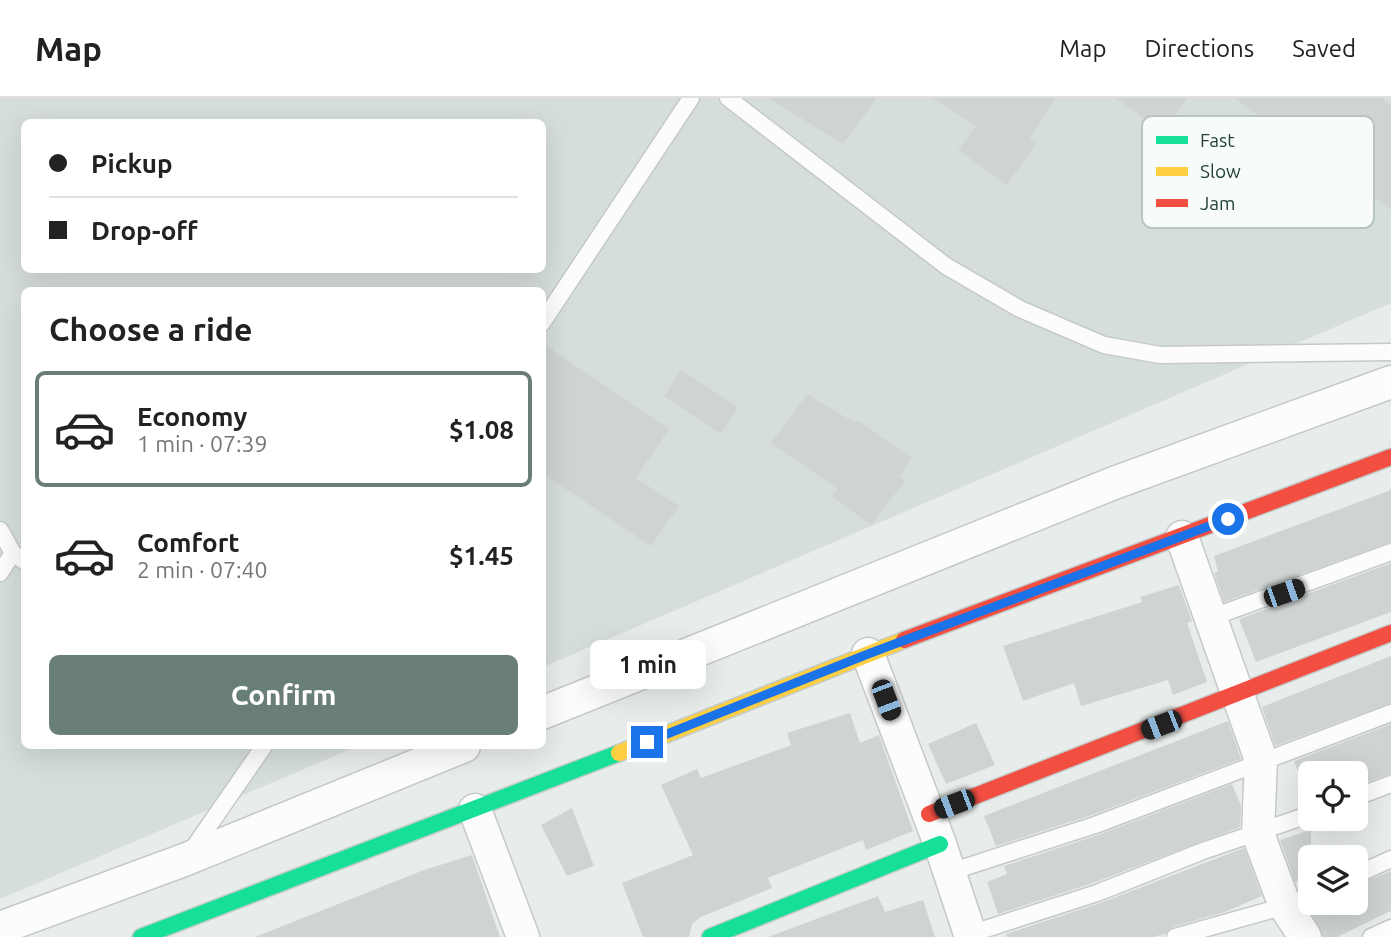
<!DOCTYPE html>
<meta charset="utf-8">
<style>
:root{--surface:#fff;--page:#f2f2f2;--text:#222;--muted:#767676;--line:#e0e0e0;--accent:#697e78}
body{margin:0;font-family:Ubuntu,sans-serif;background:var(--page);color:var(--text);height:100vh;display:flex;flex-direction:column;font-size:26px;white-space:nowrap}
*{box-sizing:border-box;margin:0}
p{font-size:23px;color:var(--muted)}
.icon{flex:none;width:38px;height:38px;fill:none;stroke:currentColor;stroke-width:2;stroke-linecap:round;stroke-linejoin:round}
.map{position:relative;flex:1;overflow:hidden}
.side{position:absolute;left:21px;top:189px;width:525px;height:462px;display:flex;flex-direction:column;background:var(--surface);border-radius:10px;box-shadow:0 7px 28px #0002}
.side>*{flex:none}
.guide{position:absolute;left:21px;top:21px;width:525px;height:154px;border-radius:10px;box-shadow:0 7px 28px #0002;display:grid;align-content:center;height:154px;padding:0 28px;background:var(--surface)}
.fabs{position:absolute;left:1298px;top:663px;display:grid;gap:14px}
.fabs a{display:grid;place-items:center;width:70px;height:70px;border-radius:10px;background:var(--surface);box-shadow:0 7px 28px #0002;font-size:35px}
.end{position:absolute;width:32px;height:32px;margin:-16px;border:9px solid #1a73e8;background:#fff;box-shadow:0 0 0 4px #fff}
.from{border-radius:50%}
.bubble{position:absolute;height:49px;border-radius:10px;background:var(--surface);box-shadow:0 7px 28px #0002;font-size:23px;font-weight:600;line-height:49px;text-align:center}
.car{position:absolute;width:21px;height:42px;margin:-21px -10px;border-radius:9px;box-shadow:0 0 5px 2px #0007;background:linear-gradient(#222 24%,#8ab4d8 0 40%,#222 0 76%,#8ab4d8 0 86%,#222 0)}
.guide b{display:flex;align-items:center;gap:24px;height:66px;font-size:26px}
.guide b+b{border-top:2px solid var(--line)}
.guide i{width:18px;height:18px;background:var(--text)}
ul{padding:0;list-style:none}
li{display:flex;align-items:center;gap:21px;height:116px;margin:0 14px 10px;padding:0 14px;border:4px solid transparent;border-radius:10px}
li div{flex:1}
li b{display:block;font-size:26px}
li em{font-style:normal;font-weight:600}
li.selected{border-color:var(--accent)}
li>.icon{width:63px;height:63px;stroke-width:1.5}
h2{padding:0 28px;font-size:32px;line-height:84px}
.primary-button{display:flex;gap:14px;margin-top:auto;padding:14px 28px}
.primary-button a{flex:1;height:80px;border-radius:10px;background:var(--accent);color:#fff;font-size:28px;font-weight:600;line-height:80px;text-align:center}
header{display:flex;align-items:center;gap:42px;box-sizing:border-box;height:98px;padding:0 35px;background:var(--surface);border-bottom:2px solid var(--line)}
header strong{font-size:33px}
nav{display:flex;gap:38px;margin-inline-start:auto;font-size:24px}
.map>svg:first-child{display:block}
</style>
<header>
<strong>Map</strong>
<nav><a>Map</a><a>Directions</a><a>Saved</a></nav>
</header>
<div class="map">
<svg width="1391" height="839" viewBox="0 0 1391 839">
<rect width="100%" height="100%" fill="#e8edeb"/>
<path fill="#d6dedb" fill-rule="evenodd" d="M0 0H1391V205L543 569 542 192H24V648H358L0 801ZM24 24H542V172H24Z"/>
<g fill="#cfd4d2">
<polygon points="768,0 877,0 843,46"/>
<polygon points="932,0 1055,0 1030,40 1037,45 1007,87 958,52 976,28"/>
<polygon points="1115,0 1187,0 1164,34"/>
<polygon points="1234,0 1381,0 1391,7 1391,111"/>
<polygon points="542,245 669,331 636,380 679,408 651,448 542,375"/>
<polygon points="681,272 738,309 721,336 664,298"/>
<polygon points="807,296 855,325 857,322 912,360 899,379 905,383 871,427 832,398 838,391 771,345"/>
<polygon points="1391,392 1391,444 1224,504 1214,475 1218,474 1214,458"/>
<polygon points="1391,465 1391,514 1256,564 1239,521"/>
<polygon points="1179,487 1192,523 1187,525 1207,584 1173,597 1168,582 1081,608 1074,585 1023,603 1003,548 1142,504 1140,499"/>
<polygon points="1391,558 1391,605 1275,648 1262,609"/>
<polygon points="850,615 860,645 879,637 913,733 866,752 863,742 768,780 772,790 701,819 692,826 689,839 643,839 622,785 693,757 661,687 697,671 701,680 791,647 787,635"/>
<polygon points="1228,623 1241,661 1092,717 996,748 984,718"/>
<polygon points="976,625 995,667 946,686 928,646"/>
<polygon points="1391,626 1391,676 1366,684 1363,676 1299,676 1294,663"/>
<polygon points="1232,686 1241,708 1240,729 1093,785 998,816 987,784 1007,776 1004,768 1098,737"/>
<polygon points="572,710 594,768 567,778 541,727"/>
<polygon points="1311,732 1311,777 1295,784 1280,742"/>
<polygon points="1244,750 1262,798 1225,814 1172,829 1165,836 1153,839 1007,839 1006,836 1100,805"/>
<polygon points="472,757 500,839 255,839 424,772"/>
<polygon points="1391,773 1391,813 1337,839 1323,839 1308,810 1317,805 1356,805 1356,787"/>
<polygon points="878,798 885,814 923,802 935,839 768,839"/>
</g>
<g fill="none" stroke-linecap="round" stroke-linejoin="round">
<g stroke="#c5cac8" stroke-width="19">
<g id="lane">
<polyline points="728,0 946,168 1020,211 1104,247 1160,257 1391,254"/>
<polyline points="542,225 691,0"/>
<polyline points="0,432 13,455 24,463"/>
<polyline points="0,475 13,455"/>
<polyline points="1210,520 1391,454"/>
<polyline points="1356,699 1391,686"/>
<polyline points="190,755 264,648"/>
<polyline points="950,774 1095,727 1391,615"/>
<polyline points="1356,777 1391,761"/>
<polyline points="970,836 1097,795 1203,753 1311,716"/>
<polyline points="1175,839 1285,808 1311,797"/>
<polyline points="1371,839 1391,830"/>
</g>
</g>
<g stroke="#c5cac8" stroke-width="35">
<g id="street">
<polyline points="1182,439 1261,662 1258,736 1285,808 1305,839"/>
<polyline points="868,556 940,746 971,839"/>
<polyline points="542,615 1114,385 1391,284"/>
<polyline points="475,712 523,839"/>
<polyline points="0,830 184,762 464,648"/>
</g>
</g>
<g stroke="#c3cbc8" stroke-width="19">
<g id="fast">
<polyline points="141,839 619,655"/>
<polyline points="710,839 940,746"/>
</g>
</g>
<g stroke="#c3cbc8" stroke-width="19">
<polyline id="slow" points="619,655 904,542"/>
</g>
<g stroke="#c3cbc8" stroke-width="19">
<g id="jam">
<polyline points="904,542 1391,359"/>
<polyline points="929,716 1391,535"/>
</g>
</g>
<use href="#lane" stroke="#fcfcfc" stroke-width="16"/>
<use href="#street" stroke="#fcfcfc" stroke-width="32"/>
<use href="#fast" stroke="#16e098" stroke-width="16"/>
<use href="#slow" stroke="#ffcf43" stroke-width="16"/>
<use href="#jam" stroke="#f24e42" stroke-width="16"/>
</g>
<g fill="none" stroke-linecap="round" stroke-linejoin="round">
<polyline stroke="#1a73e8" stroke-width="9" points="647,644 868,556 1228,421"/>
</g>
<rect x="1142" y="18" width="232" height="112" rx="10" fill="#f7fbf9" stroke="#b8c4c0" stroke-width="2"/>
<rect x="1156" y="38" width="32" height="8" fill="#16e098"/>
<rect x="1156" y="69" width="32" height="9" fill="#ffcf43"/>
<rect x="1156" y="101" width="32" height="8" fill="#f24e42"/>
<g font-size="19" fill="#24423a">
<text x="1200" y="49">Fast</text>
<text x="1200" y="80">Slow</text>
<text x="1200" y="112">Jam</text>
</g>
</svg>
<div class="fabs">
<a><svg class="icon" aria-label="locate" viewBox="0 0 24 24"><circle cx="12" cy="12" r="6"/><path d="M12 2v4M12 18v4M2 12h4M18 12h4"/></svg></a>
<a><svg class="icon" aria-label="layers" viewBox="0 0 24 24"><path d="M12 4l9 5-9 5-9-5zM3 14l9 5 9-5"/></svg></a>
</div>
<i class="end from" style="left:1228px;top:421px"></i>
<i class="end" style="left:647px;top:644px"></i>
<div class="bubble" style="left:590px;top:542px;width:116px">1 min</div>
<i class="car" style="left:1284px;top:495px;rotate:71deg"></i>
<i class="car" style="left:886px;top:602px;rotate:159deg"></i>
<i class="car" style="left:1161px;top:627px;rotate:249deg"></i>
<i class="car" style="left:954px;top:706px;rotate:249deg"></i>
<div class="guide">
<b><i class="from"></i>Pickup</b>
<b><i></i>Drop-off</b>
</div>
<section class="side">
<h2>Choose a ride</h2>
<ul>
<li class="selected"><svg class="icon" aria-label="car" viewBox="0 0 24 24"><path d="M5 17H2v-5l4-1 3-4h7l3 4 3 1v5h-3M9 17h6M6 11h13"/><circle cx="7" cy="17" r="2"/><circle cx="17" cy="17" r="2"/></svg><div><b>Economy</b><p>1 min · 07:39</p></div><em>$1.08</em></li>
<li><svg class="icon" aria-label="car" viewBox="0 0 24 24"><path d="M5 17H2v-5l4-1 3-4h7l3 4 3 1v5h-3M9 17h6M6 11h13"/><circle cx="7" cy="17" r="2"/><circle cx="17" cy="17" r="2"/></svg><div><b>Comfort</b><p>2 min · 07:40</p></div><em>$1.45</em></li>
</ul>
<div class="primary-button"><a>Confirm</a></div>
</section>
</div>
